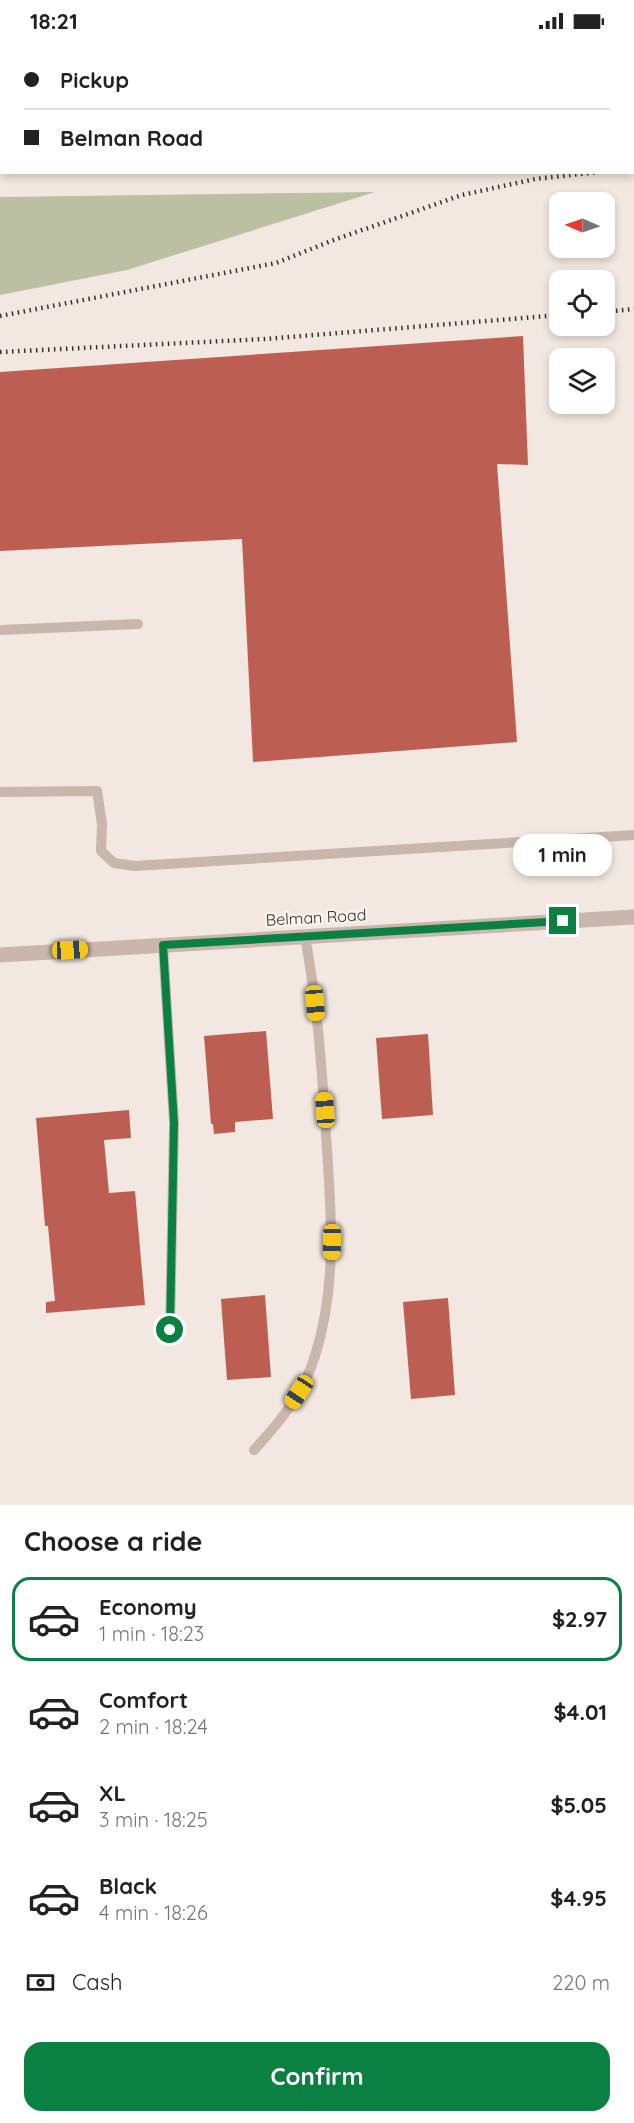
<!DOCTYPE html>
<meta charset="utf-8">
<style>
:root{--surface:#fff;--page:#f2f2f2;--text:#222;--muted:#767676;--line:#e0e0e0;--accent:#0b8043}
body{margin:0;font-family:Quicksand,sans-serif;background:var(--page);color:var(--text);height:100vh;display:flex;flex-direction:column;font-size:22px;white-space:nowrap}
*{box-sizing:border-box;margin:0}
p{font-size:20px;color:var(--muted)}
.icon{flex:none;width:33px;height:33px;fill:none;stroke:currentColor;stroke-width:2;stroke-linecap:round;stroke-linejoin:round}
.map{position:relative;height:1463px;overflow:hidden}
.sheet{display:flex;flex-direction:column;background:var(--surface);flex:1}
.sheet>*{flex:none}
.top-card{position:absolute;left:0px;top:0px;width:634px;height:132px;box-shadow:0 3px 9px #0003;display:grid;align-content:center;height:132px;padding:0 24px;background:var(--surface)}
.needle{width:39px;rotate:272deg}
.buttons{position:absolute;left:549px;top:150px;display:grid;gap:12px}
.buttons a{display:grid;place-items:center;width:66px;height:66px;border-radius:12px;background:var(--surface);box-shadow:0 3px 9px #0003;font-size:30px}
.end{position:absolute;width:27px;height:27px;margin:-14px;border:8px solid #0b8043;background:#fff;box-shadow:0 0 0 3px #fff}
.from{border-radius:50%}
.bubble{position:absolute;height:42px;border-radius:18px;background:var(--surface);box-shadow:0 3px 9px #0003;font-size:20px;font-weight:800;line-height:42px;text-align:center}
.car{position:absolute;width:18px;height:36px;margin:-18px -9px;border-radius:8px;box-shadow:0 0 4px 2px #0007;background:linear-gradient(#f5c518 24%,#345 0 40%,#f5c518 0 76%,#345 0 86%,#f5c518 0)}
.top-card b{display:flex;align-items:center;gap:21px;height:57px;font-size:22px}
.top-card b+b{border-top:2px solid var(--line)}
.top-card i{width:15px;height:15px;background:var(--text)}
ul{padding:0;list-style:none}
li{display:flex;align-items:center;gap:18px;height:84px;margin:0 12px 9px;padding:0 12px;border:3px solid transparent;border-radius:18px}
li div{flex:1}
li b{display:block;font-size:22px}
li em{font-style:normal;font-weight:800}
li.active{border-color:var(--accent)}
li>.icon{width:54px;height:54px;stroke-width:1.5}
h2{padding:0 24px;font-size:27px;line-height:72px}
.pay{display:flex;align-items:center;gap:15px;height:66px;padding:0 24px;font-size:22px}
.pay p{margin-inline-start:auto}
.cta{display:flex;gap:12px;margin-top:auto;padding:12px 24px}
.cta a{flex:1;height:69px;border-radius:18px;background:var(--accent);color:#fff;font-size:24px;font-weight:800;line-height:69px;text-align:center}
.status{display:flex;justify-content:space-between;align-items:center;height:42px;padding:0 30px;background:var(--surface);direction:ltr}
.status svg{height:16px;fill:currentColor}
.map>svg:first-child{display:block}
</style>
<div class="status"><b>18:21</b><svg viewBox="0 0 49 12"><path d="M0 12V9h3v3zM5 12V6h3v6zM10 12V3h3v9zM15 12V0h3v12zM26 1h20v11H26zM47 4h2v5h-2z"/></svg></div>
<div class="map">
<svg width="634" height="1463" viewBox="0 0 634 1463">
<rect width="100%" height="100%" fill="#f2e7e1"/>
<polygon fill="#bac0a1" points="375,150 127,228 0,253 0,155"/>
<g fill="#bd5e53">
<polygon points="523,294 528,423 497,422 517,700 253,720 242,497 0,509 0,330"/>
<polygon points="604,330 609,330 610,363 565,366 565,362 604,362"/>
<polygon points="266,989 273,1077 235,1080 235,1090 214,1092 213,1082 211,1082 204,994"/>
<polygon points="428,992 433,1073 382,1077 376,996"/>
<polygon points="129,1068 131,1096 104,1098 109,1151 135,1149 145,1263 46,1271 46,1260 55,1259 48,1184 45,1184 36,1076"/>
<polygon points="265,1253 271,1335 227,1338 221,1257"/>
<polygon points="448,1256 455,1353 411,1357 403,1260"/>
</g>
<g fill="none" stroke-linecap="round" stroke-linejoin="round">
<g stroke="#c9b6ad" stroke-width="10">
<polyline points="438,0 440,2"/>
<polyline points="633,16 634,16"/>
<polyline points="0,588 138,582"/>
<polyline points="0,750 97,749 102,782 101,809 114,821 135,824 634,793"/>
<polyline points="163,903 174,1081 170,1288"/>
<path d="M254 1408C280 1380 304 1350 315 1314 338 1241 331 1167 326 1093 322 1026 317 960 305 894"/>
</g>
<g stroke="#c9b6ad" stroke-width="15">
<polyline points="186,2 215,0"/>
<polyline points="0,11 2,11"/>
<polyline points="0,913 634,875"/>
</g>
<g stroke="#382e2b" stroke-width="4.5" stroke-dasharray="1.5 4.5" stroke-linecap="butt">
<polyline points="633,44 634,44"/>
<polyline points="633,62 634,62"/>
<polyline points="0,72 2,72"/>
<polyline points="633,75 634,75"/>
<polyline points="0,86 2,86"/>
<polyline points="0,101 2,100"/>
<polyline points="633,127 634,127"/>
<polyline points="604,270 634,267"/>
<polyline points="0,274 276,221 331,199 462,153 535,137 599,130"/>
<polyline points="0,310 265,297 560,273"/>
</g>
</g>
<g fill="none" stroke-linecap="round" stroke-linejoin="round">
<polyline stroke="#0b8043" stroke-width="8" points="170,1288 174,1081 163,903 563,879"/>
</g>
<g text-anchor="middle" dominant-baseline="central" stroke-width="5" stroke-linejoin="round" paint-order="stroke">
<g font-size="16" fill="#382e2b" stroke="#f9f2ed">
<text transform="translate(316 875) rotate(-3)">Belman Road</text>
</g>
</g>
</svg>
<div class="buttons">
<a><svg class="needle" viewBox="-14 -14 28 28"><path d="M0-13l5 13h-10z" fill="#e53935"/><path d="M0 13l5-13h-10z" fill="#767676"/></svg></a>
<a><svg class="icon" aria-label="locate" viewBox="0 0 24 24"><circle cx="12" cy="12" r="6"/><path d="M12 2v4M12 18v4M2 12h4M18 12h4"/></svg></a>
<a><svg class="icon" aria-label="layers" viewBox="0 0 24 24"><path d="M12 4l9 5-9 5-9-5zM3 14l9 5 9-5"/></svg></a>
</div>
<i class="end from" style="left:170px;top:1288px"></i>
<i class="end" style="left:563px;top:879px"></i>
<div class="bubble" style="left:513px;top:792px;width:99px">1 min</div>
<i class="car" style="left:70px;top:908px;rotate:87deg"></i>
<i class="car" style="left:315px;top:961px;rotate:175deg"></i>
<i class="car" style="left:325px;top:1068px;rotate:356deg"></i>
<i class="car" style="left:332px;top:1200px;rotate:181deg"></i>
<i class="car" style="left:299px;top:1350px;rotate:213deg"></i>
<div class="top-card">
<b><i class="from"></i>Pickup</b>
<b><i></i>Belman Road</b>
</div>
</div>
<section class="sheet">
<h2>Choose a ride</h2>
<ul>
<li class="active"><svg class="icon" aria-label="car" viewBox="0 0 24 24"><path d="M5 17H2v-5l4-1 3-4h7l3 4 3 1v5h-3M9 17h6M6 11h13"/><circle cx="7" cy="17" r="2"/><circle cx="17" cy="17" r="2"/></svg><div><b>Economy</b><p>1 min · 18:23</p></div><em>$2.97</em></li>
<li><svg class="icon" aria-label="car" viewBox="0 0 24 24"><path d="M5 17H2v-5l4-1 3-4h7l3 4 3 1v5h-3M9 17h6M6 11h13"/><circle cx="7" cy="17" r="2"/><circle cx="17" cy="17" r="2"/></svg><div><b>Comfort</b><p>2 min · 18:24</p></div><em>$4.01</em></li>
<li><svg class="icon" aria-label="car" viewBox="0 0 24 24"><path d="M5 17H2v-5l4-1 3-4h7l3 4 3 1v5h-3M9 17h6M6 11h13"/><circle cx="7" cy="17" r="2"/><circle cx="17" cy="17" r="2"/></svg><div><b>XL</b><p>3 min · 18:25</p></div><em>$5.05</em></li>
<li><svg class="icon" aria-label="car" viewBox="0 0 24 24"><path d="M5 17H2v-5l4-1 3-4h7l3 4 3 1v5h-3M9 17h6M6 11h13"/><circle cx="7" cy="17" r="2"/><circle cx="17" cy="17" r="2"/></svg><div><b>Black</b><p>4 min · 18:26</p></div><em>$4.95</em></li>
</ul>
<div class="pay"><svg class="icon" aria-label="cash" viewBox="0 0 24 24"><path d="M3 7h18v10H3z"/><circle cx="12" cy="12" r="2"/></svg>Cash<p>220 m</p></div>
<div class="cta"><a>Confirm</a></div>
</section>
